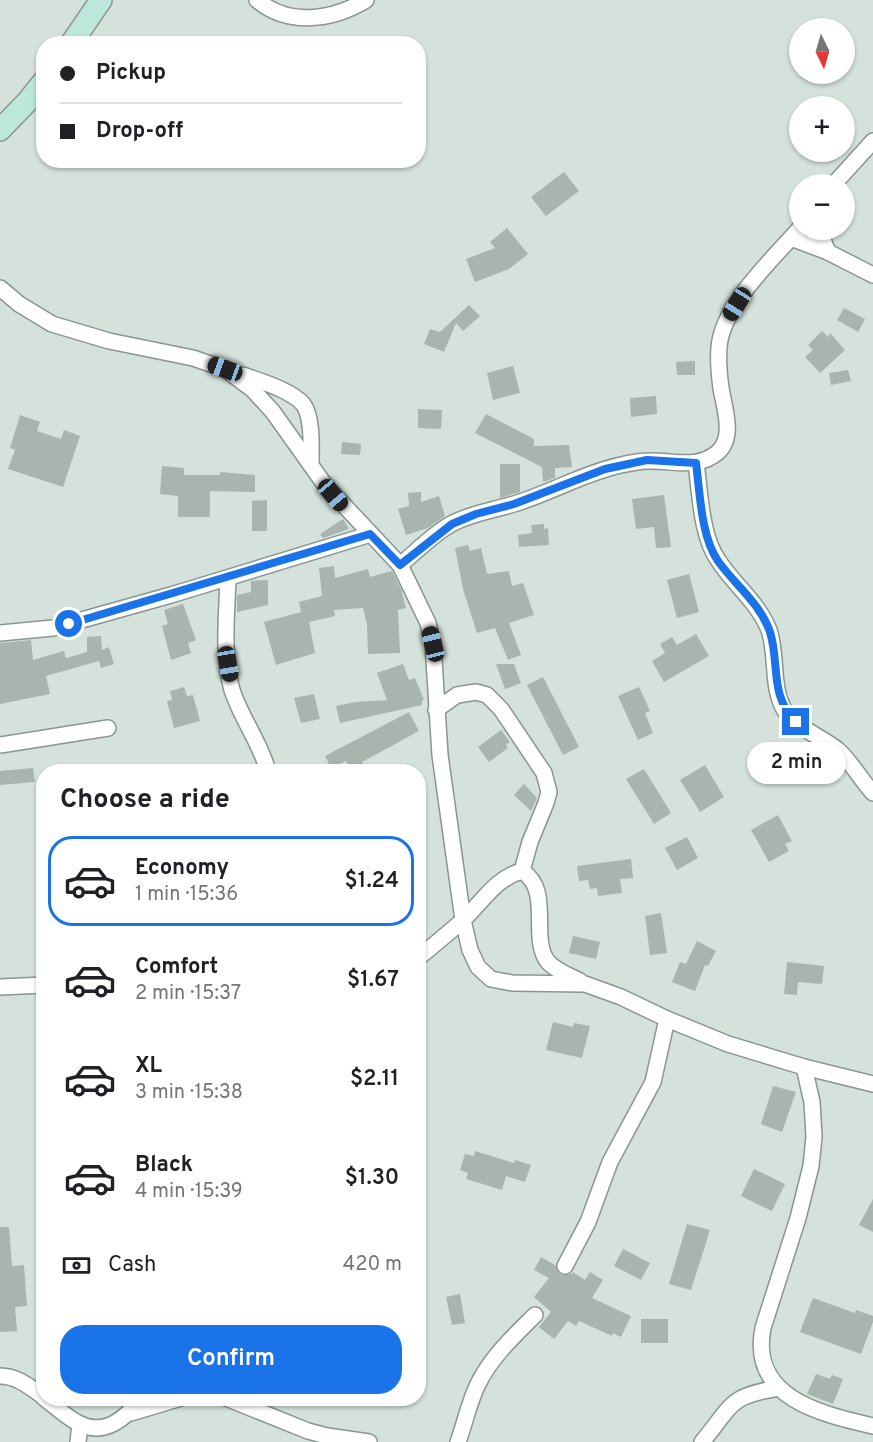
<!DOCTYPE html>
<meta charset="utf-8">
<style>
:root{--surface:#fff;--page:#f2f2f2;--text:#202124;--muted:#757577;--line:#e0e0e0;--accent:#1a73e8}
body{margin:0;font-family:Overpass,sans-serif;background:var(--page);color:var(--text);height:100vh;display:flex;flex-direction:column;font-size:22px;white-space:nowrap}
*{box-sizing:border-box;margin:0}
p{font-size:20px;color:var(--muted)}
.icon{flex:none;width:33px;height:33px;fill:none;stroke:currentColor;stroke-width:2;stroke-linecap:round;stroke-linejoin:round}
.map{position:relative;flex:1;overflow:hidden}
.drawer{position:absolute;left:36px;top:764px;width:390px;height:642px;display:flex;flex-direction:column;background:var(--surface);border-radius:24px;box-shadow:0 2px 4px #0004}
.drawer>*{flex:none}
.banner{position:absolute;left:36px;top:36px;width:390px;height:132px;border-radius:24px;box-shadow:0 2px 4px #0004;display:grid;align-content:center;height:132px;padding:0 24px;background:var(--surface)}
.needle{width:39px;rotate:175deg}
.controls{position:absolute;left:789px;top:18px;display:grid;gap:12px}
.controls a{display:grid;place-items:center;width:66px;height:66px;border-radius:50%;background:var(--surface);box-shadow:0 2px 4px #0004;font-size:30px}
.end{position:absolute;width:27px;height:27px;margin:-14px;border:8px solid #1a73e8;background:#fff;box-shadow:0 0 0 3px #fff}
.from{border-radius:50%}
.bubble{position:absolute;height:42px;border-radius:21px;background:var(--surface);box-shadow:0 2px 4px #0004;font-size:20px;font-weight:600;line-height:42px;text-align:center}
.car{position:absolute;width:18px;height:36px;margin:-18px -9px;border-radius:8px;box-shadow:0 0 4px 2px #0007;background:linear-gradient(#222 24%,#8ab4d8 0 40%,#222 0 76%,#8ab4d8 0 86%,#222 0)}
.banner b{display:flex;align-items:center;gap:21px;height:57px;font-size:22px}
.banner b+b{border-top:2px solid var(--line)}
.banner i{width:15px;height:15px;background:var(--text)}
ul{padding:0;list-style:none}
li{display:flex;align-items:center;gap:18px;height:90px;margin:0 12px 9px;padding:0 12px;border:3px solid transparent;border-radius:24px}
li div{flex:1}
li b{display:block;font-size:22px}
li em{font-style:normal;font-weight:600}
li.selected{border-color:var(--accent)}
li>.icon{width:54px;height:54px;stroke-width:1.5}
h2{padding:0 24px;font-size:27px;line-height:72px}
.pay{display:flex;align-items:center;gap:15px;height:66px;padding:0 24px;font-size:22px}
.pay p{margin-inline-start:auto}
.cta{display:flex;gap:12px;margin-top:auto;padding:12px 24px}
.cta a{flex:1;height:69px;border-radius:24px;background:var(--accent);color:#fff;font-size:24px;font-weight:600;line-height:69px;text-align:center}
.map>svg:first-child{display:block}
</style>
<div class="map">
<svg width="873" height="1442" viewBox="0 0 873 1442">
<rect width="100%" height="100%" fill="#d5e2dc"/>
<g fill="#a8b4ae">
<polygon points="564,172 579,191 546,216 531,197"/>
<polygon points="507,228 528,254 509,269 475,282 466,259 495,248 490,242"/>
<polygon points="469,305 480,316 463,331 456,323 444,352 424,344 430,329 440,332"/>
<polygon points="844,308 865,319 858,332 837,320"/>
<polygon points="822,331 828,337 830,333 845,350 820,373 805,357 813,350 808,345"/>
<polygon points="695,361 695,375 677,375 676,362"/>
<polygon points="513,366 520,393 493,400 487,373"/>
<polygon points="848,370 851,381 831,385 829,373"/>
<polygon points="656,396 657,414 631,417 630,398"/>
<polygon points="418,409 442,410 441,429 418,428"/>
<polygon points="486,414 534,439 534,446 569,445 572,467 555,468 555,478 543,482 542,467 475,433"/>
<polygon points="20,415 40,422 37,431 61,439 64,430 80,436 63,487 8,469 15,450 10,448"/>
<polygon points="342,442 361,444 360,455 341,454"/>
<polygon points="500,464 520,464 520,492 500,498"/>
<polygon points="162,466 184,468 184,475 220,475 220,472 255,475 255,492 210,491 210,517 178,517 178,496 160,494"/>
<polygon points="421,492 421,502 439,496 445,516 428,528 406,535 398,509 409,506 408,493"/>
<polygon points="664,495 671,547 656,548 654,527 636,529 632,499"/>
<polygon points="267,500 267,531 252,531 252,501"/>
<polygon points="343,519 349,529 323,538 320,534"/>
<polygon points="544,524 544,529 548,528 549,545 519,547 518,535 532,533 531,525"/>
<polygon points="468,545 470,551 481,548 487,574 509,571 512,586 523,583 534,615 509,623 521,655 508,660 495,628 477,633 463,589 455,548"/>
<polygon points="334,566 335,578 368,569 370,577 392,571 401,589 406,608 398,610 400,653 368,654 367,625 363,608 334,610 335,616 309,622 315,653 276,665 264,622 301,612 299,602 322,596 319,568"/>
<polygon points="689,574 699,612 677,618 667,580"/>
<polygon points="268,580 268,605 237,612 237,595 251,592 251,581"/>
<polygon points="183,604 196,640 188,643 191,653 171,660 162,626 168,624 164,610"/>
<polygon points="696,634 709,656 664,682 652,661 665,653 660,644 672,637 677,645"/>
<polygon points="101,636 102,650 109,647 114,664 101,668 99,661 46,676 50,694 0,704 0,643 31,640 33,660 64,651 66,658 87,652 87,637"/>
<polygon points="403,664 409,680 415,678 424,700 422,700 422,705 340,723 336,706 356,702 387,700 377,673"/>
<polygon points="496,664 514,664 521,683 505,689"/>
<polygon points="543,677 579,747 563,755 527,685"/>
<polygon points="184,687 187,696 193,695 200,721 174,728 167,701 172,700 170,691"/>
<polygon points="639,687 650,711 645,713 653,733 638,740 618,696"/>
<polygon points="314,694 320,719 301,723 294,698"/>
<polygon points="409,712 419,731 362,762 367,771 351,771 346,761 331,768 325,756"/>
<polygon points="501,730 510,742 506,745 508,748 489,762 478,747"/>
<polygon points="705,765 724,797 700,812 680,780"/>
<polygon points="33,768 35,782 0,785 0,771"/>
<polygon points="644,769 671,813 654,824 626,779"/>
<polygon points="524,784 537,798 531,811 514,795"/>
<polygon points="778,815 792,841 785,844 789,851 769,862 751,830"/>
<polygon points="687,837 698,858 677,870 665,848"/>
<polygon points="631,859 633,878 620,879 622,893 598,896 597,888 590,889 588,880 579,881 577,866"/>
<polygon points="661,913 667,953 650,955 645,916"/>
<polygon points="573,936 600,942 596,959 569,953"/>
<polygon points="697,941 716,951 708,966 705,965 695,991 672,982 680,962 686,964"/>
<polygon points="787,962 824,966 822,984 798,982 797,995 784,994"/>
<polygon points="553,1022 573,1027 574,1023 590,1026 582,1058 546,1050"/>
<polygon points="773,1086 796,1092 782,1132 761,1124"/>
<polygon points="475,1151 514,1163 515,1160 531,1165 525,1182 506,1176 502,1190 466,1179 468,1173 460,1170 465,1154 474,1156"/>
<polygon points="754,1169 785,1184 772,1211 741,1196"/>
<polygon points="873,1199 873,1232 859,1225"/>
<polygon points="687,1224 710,1230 691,1290 669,1284"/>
<polygon points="0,1227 9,1227 12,1266 24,1265 27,1306 15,1307 17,1331 0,1332"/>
<polygon points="623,1249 650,1263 641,1280 614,1266"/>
<polygon points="541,1257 555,1265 557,1271 561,1275 572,1274 573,1272 585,1280 590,1272 603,1280 592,1298 631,1316 621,1337 613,1333 612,1336 579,1321 576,1326 568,1321 554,1339 539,1327 551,1312 534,1297 549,1278 534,1270"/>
<polygon points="460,1294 465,1323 452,1325 446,1297"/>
<polygon points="813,1298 855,1313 856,1310 873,1316 873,1322 861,1354 800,1332"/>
<rect x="641" y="1319" width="27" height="24"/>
<polygon points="816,1374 830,1379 832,1375 843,1379 833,1404 807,1394"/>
</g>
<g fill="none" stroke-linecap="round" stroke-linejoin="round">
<g stroke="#89958f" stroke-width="18">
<g id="street">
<path d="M257 0C289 27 333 20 366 0"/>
<polyline points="834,184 873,141"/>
<polyline points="819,230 828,252"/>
<polyline points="791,238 828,252 873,275"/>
<polyline points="0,288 19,304 52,324 109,341 193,358 225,369 253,390 273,412 325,485 400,565 428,623 433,644 440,755 463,920 470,950 478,967 491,979 512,983 585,984 621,997 667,1019 728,1044 804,1067 873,1084"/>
<path d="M243 375C259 381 291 390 303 404 313 417 311 448 311 465"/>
<path d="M696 463C700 492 701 536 718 560 734 585 758 602 769 630 778 656 770 691 787 714 800 730 823 737 839 751 852 763 861 780 873 793"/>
<path d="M400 565C417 551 434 533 453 523 473 513 494 510 514 504 550 493 584 473 621 465 630 463 639 461 648 461 672 460 698 470 718 452 735 437 724 407 721 388 719 374 718 360 719 347 723 304 773 259 800 228"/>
<path d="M228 578C227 614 222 655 232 690 241 718 260 742 268 771"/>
<polyline points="0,633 53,628 171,595 371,534"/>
<polyline points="436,710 457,695 476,692 487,695 501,709 544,773 549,792 546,803 530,842 522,871"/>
<polyline points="0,745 108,728"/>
<path d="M418 958C433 946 447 934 461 922 481 904 495 878 522 871 553 890 529 938 548 962 556 971 570 976 580 981"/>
<polyline points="0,987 44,985"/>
<path d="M804 1067 812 1102 814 1137 811 1166 798 1218 763 1328C749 1398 821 1414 873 1426"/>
<polyline points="565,1266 588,1222 610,1162 653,1082 667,1019"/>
<path d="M0 1376C17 1376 30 1387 44 1397"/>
<path d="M44 1398C55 1406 67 1418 80 1424 105 1436 127 1418 140 1398"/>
<polyline points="226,1398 308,1431 327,1436 369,1442"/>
<polyline points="131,1413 181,1398"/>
<polyline points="78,1442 80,1424"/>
<path d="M458 1442C465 1423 469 1402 478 1384 491 1357 514 1336 535 1315"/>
<path d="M702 1442C733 1405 728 1396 779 1388"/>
</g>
</g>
<g stroke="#89958f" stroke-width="24">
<g id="secondary">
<polyline points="71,44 101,0"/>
<polyline points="0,130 27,102 44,81"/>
</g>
</g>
<use href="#street" stroke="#fff" stroke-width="15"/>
<use href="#secondary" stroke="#bbe8da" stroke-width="21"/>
</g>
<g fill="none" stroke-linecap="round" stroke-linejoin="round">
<path stroke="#1a73e8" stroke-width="8" d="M69 624 370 534 400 565 452 524 476 514 514 504 605 469 647 460 696 463C700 493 701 537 718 561 735 585 760 603 770 632 780 664 769 695 796 722"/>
</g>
</svg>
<div class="controls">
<a><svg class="needle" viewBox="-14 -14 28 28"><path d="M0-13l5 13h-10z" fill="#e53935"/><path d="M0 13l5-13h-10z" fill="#757577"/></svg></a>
<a>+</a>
<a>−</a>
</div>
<i class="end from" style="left:69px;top:624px"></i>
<i class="end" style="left:796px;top:722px"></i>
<div class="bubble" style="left:747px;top:742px;width:99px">2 min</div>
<i class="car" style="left:737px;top:304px;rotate:212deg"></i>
<i class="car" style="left:225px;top:369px;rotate:290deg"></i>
<i class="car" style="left:333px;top:495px;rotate:140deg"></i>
<i class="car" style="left:433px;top:644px;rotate:346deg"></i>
<i class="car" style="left:228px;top:664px;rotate:170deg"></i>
<div class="banner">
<b><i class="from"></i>Pickup</b>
<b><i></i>Drop-off</b>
</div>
<section class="drawer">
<h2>Choose a ride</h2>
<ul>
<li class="selected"><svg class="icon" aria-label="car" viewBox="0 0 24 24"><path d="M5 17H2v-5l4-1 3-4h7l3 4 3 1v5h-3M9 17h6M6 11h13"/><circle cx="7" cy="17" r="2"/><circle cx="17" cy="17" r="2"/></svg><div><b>Economy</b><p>1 min · 15:36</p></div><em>$1.24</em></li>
<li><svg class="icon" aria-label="car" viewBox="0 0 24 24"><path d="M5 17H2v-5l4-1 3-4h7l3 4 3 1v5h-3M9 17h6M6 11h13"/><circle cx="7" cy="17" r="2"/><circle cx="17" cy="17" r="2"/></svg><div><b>Comfort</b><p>2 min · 15:37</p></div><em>$1.67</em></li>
<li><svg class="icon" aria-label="car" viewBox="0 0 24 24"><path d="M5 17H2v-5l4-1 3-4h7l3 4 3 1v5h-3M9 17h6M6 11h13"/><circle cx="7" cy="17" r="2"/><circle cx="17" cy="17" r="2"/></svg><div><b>XL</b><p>3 min · 15:38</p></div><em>$2.11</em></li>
<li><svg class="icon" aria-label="car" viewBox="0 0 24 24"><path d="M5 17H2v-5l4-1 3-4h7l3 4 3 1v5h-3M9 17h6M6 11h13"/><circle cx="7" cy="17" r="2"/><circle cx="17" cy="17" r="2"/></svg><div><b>Black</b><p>4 min · 15:39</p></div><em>$1.30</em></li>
</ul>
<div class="pay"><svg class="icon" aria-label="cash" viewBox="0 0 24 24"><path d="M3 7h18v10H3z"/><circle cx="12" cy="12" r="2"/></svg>Cash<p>420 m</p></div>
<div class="cta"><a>Confirm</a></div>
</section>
</div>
